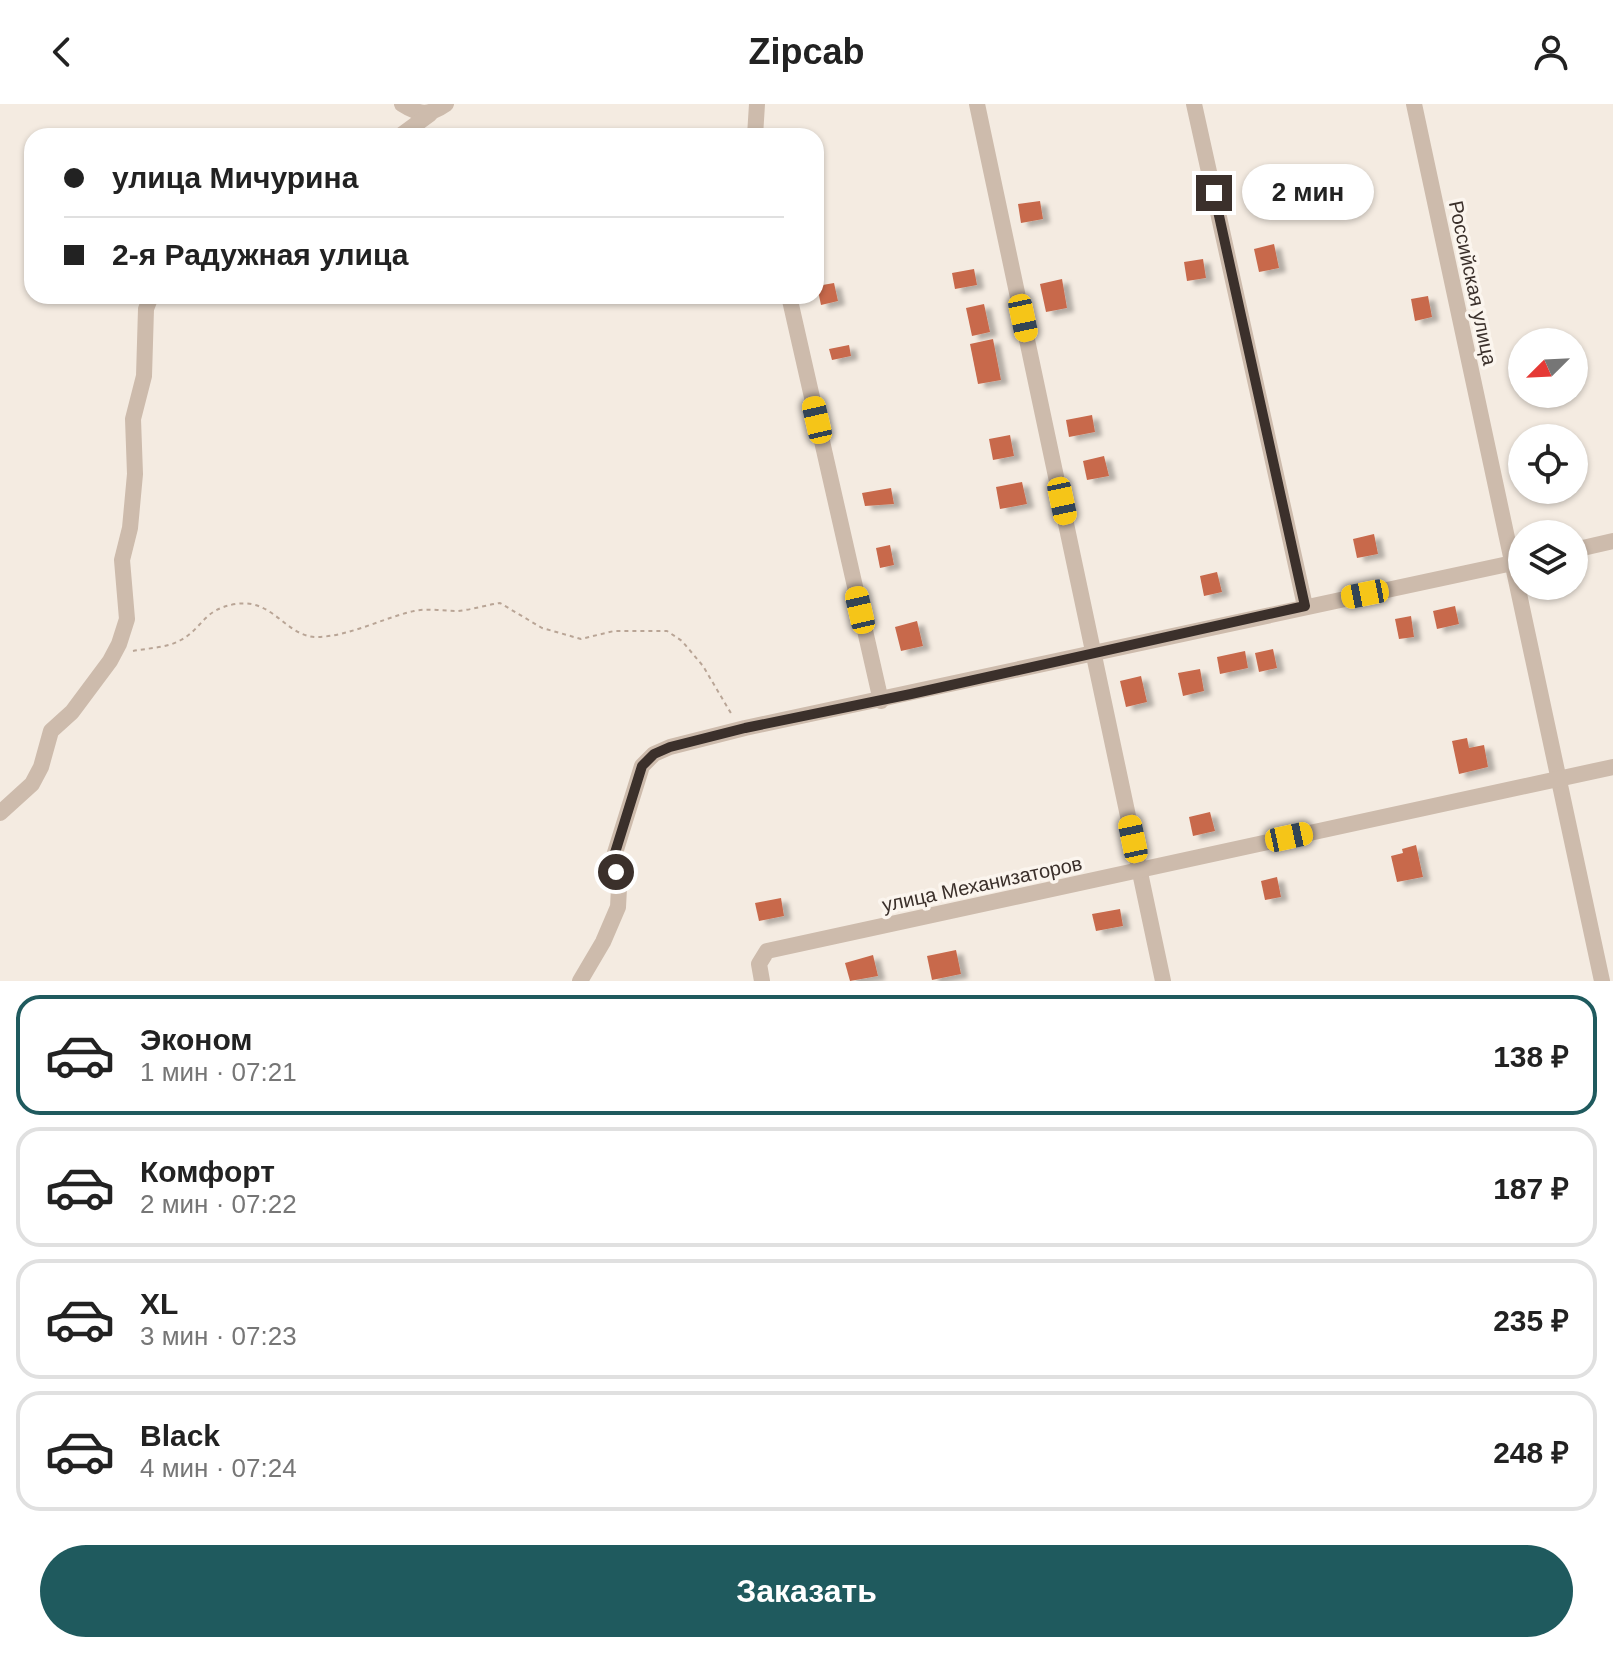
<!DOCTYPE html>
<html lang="ru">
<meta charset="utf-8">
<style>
:root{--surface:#fff;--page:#f2f2f2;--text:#222;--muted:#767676;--line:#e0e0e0;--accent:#1f5a5e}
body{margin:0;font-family:Arial,sans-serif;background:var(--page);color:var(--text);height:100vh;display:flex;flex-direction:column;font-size:30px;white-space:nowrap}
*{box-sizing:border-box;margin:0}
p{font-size:26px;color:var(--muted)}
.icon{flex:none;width:44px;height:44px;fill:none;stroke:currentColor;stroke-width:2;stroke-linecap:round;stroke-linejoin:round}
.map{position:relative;height:877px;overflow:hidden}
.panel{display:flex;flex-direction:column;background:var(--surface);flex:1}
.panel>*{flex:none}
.guide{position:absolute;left:24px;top:24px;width:800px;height:176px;border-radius:24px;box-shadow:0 2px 6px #0004;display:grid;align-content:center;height:176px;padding:0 40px;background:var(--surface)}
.needle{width:52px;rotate:246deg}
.buttons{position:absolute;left:1508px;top:224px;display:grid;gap:16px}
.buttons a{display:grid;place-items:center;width:80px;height:80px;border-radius:50%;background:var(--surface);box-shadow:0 2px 6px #0004;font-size:40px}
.end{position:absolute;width:36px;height:36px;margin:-18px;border:10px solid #3b302b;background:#fff;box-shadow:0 0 0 4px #fff}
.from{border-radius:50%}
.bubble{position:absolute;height:56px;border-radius:28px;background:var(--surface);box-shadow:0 2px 6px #0004;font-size:26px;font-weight:800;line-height:56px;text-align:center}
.car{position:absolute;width:24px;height:48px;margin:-24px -12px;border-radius:10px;box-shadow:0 0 6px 2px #0007;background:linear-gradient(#f5c518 24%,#345 0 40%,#f5c518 0 76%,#345 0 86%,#f5c518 0)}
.guide b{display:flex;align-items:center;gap:28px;height:76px;font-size:30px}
.guide b+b{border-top:2px solid var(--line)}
.guide i{width:20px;height:20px;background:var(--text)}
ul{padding:14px 0 0;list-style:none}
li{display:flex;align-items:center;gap:24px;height:120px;margin:0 16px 12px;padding:0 24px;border:4px solid var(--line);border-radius:24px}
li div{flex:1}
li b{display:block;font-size:30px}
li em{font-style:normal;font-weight:800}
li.active{border-color:var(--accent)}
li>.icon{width:72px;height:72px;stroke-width:1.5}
.primary-button{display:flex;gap:16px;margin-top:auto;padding:16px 40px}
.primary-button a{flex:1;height:92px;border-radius:48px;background:var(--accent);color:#fff;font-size:32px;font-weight:800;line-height:92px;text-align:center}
header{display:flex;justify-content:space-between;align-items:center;height:104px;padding:0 40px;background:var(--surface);font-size:36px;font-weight:800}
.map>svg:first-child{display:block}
</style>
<header><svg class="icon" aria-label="back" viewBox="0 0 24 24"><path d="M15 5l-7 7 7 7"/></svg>Zipcab<svg class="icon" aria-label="person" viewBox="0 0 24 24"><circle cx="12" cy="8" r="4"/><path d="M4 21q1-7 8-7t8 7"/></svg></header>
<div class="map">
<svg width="1613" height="877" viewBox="0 0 1613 877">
<defs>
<filter id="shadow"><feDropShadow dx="7" dy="4" stdDeviation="2" flood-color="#0004"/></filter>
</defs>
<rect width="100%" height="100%" fill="#f4ebe1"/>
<g fill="#c8694b" filter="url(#shadow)">
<polygon points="1040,97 1043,115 1021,119 1018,100"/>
<polygon points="1274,140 1279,164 1259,168 1254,145"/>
<polygon points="1203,155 1206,174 1187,177 1184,158"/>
<polygon points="974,165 977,181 955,185 952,169"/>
<polygon points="1062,175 1067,204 1046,208 1040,180"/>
<polygon points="834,179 838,197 821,201 817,182"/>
<polygon points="1428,192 1432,213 1415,217 1411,195"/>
<polygon points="984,200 990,228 972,232 966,204"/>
<polygon points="993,235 1001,276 978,280 970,240"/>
<polygon points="849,241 851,252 832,256 829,245"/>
<polygon points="1092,311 1095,328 1069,333 1066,316"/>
<polygon points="1010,331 1014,352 993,356 989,335"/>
<polygon points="1104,352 1109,372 1087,376 1083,357"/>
<polygon points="1022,378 1027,400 1000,405 996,383"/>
<polygon points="891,384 894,400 865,402 862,389"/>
<polygon points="1374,430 1378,450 1357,454 1353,435"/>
<polygon points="890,441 894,461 880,464 876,444"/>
<polygon points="1217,468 1222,488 1204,492 1200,472"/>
<polygon points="1455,502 1459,520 1437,525 1433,507"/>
<polygon points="1411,512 1414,533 1399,535 1395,515"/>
<polygon points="917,517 923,542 901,547 895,523"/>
<polygon points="1273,545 1277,564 1259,568 1255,549"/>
<polygon points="1245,547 1248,564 1220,570 1217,553"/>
<polygon points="1200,565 1204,587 1183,592 1178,569"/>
<polygon points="1141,572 1147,598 1126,603 1120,577"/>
<polygon points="1467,634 1469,644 1484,641 1488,663 1459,670 1452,637"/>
<polygon points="1210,708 1215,727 1193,732 1189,713"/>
<polygon points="1416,741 1423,773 1397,778 1391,752 1403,749 1402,745"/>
<polygon points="1277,773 1281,793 1265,796 1261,777"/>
<polygon points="781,794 784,812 759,817 755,799"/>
<polygon points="1120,805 1123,822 1096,827 1092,810"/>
<polygon points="956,846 961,870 932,876 927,852"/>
<polygon points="873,851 878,872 850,877 845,859"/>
</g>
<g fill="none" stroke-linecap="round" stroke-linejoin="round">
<path stroke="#b9a596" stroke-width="2" stroke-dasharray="4 4" stroke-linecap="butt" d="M133 547C148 544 167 544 181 536 203 524 203 505 236 500 274 494 286 534 318 533 350 532 383 514 414 507 428 504 443 507 457 507 471 506 486 501 500 499L542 524 581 535 614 527H667L682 537 703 562 732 611"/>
<g stroke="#cdbbac" stroke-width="16">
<path d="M402 0C419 11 429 12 446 0"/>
<polyline points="977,0 1163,877"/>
<polyline points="1194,0 1305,502"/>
<polyline points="1414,0 1602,877"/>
<polyline points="400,32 430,10"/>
<polyline points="755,32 757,0"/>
<polyline points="789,192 881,597"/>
<polyline points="1574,446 1613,437"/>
<polyline points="0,709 32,680 41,663 51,627 72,608 110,557 119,540 127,515 122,456 130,424 135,370 133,315 144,272 146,205 151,192"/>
<polyline points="580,877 603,838 618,803 619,784 614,752 642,662 654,650 670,643 745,624 1522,457"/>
<polyline points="762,877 759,860 767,847 1613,663"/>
</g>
</g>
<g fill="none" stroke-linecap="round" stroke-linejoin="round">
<polyline stroke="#3b302b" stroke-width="10" points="616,768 614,752 642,662 654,650 670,643 745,624 911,590 1305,502 1214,89"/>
</g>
<g text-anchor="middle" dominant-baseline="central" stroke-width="7" stroke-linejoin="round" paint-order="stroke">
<g font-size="20" fill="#3b302b" stroke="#fbf5ee">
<text transform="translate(1473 179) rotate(78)">Российская улица</text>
<text transform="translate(982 780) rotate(-12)">улица Механизаторов</text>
</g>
</g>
</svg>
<div class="buttons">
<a><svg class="needle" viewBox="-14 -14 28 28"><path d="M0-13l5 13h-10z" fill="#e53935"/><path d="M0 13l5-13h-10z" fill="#767676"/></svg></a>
<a><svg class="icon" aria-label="locate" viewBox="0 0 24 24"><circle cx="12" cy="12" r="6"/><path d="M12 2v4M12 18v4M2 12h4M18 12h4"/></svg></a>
<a><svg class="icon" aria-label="layers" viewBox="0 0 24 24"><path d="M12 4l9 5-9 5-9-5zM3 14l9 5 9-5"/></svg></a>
</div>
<i class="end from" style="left:616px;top:768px"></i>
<i class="end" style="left:1214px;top:89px"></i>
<div class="bubble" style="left:1242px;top:60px;width:132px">2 мин</div>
<i class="car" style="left:1023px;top:214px;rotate:168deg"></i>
<i class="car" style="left:817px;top:316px;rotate:347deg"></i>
<i class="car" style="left:1062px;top:397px;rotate:168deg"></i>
<i class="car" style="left:1365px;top:490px;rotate:259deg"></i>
<i class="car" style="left:860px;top:506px;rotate:347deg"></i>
<i class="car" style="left:1289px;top:733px;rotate:78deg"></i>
<i class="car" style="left:1133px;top:735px;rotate:348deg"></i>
<div class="guide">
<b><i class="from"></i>улица Мичурина</b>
<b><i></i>2-я Радужная улица</b>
</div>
</div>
<section class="panel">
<ul>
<li class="active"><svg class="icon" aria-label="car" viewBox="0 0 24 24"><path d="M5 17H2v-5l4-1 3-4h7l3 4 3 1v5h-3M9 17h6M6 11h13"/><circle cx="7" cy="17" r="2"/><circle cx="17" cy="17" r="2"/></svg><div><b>Эконом</b><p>1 мин · 07:21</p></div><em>138 ₽</em></li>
<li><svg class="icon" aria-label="car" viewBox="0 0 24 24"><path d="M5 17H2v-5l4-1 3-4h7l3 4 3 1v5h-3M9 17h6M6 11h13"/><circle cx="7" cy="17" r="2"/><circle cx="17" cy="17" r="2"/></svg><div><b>Комфорт</b><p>2 мин · 07:22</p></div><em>187 ₽</em></li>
<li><svg class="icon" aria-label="car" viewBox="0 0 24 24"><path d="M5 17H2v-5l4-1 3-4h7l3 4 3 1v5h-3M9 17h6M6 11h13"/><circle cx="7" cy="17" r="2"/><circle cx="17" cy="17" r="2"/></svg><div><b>XL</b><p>3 мин · 07:23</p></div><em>235 ₽</em></li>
<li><svg class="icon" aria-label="car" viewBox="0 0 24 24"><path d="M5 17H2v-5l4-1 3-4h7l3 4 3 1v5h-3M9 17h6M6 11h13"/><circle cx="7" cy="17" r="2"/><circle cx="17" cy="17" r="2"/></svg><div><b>Black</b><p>4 мин · 07:24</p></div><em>248 ₽</em></li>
</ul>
<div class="primary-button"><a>Заказать</a></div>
</section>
